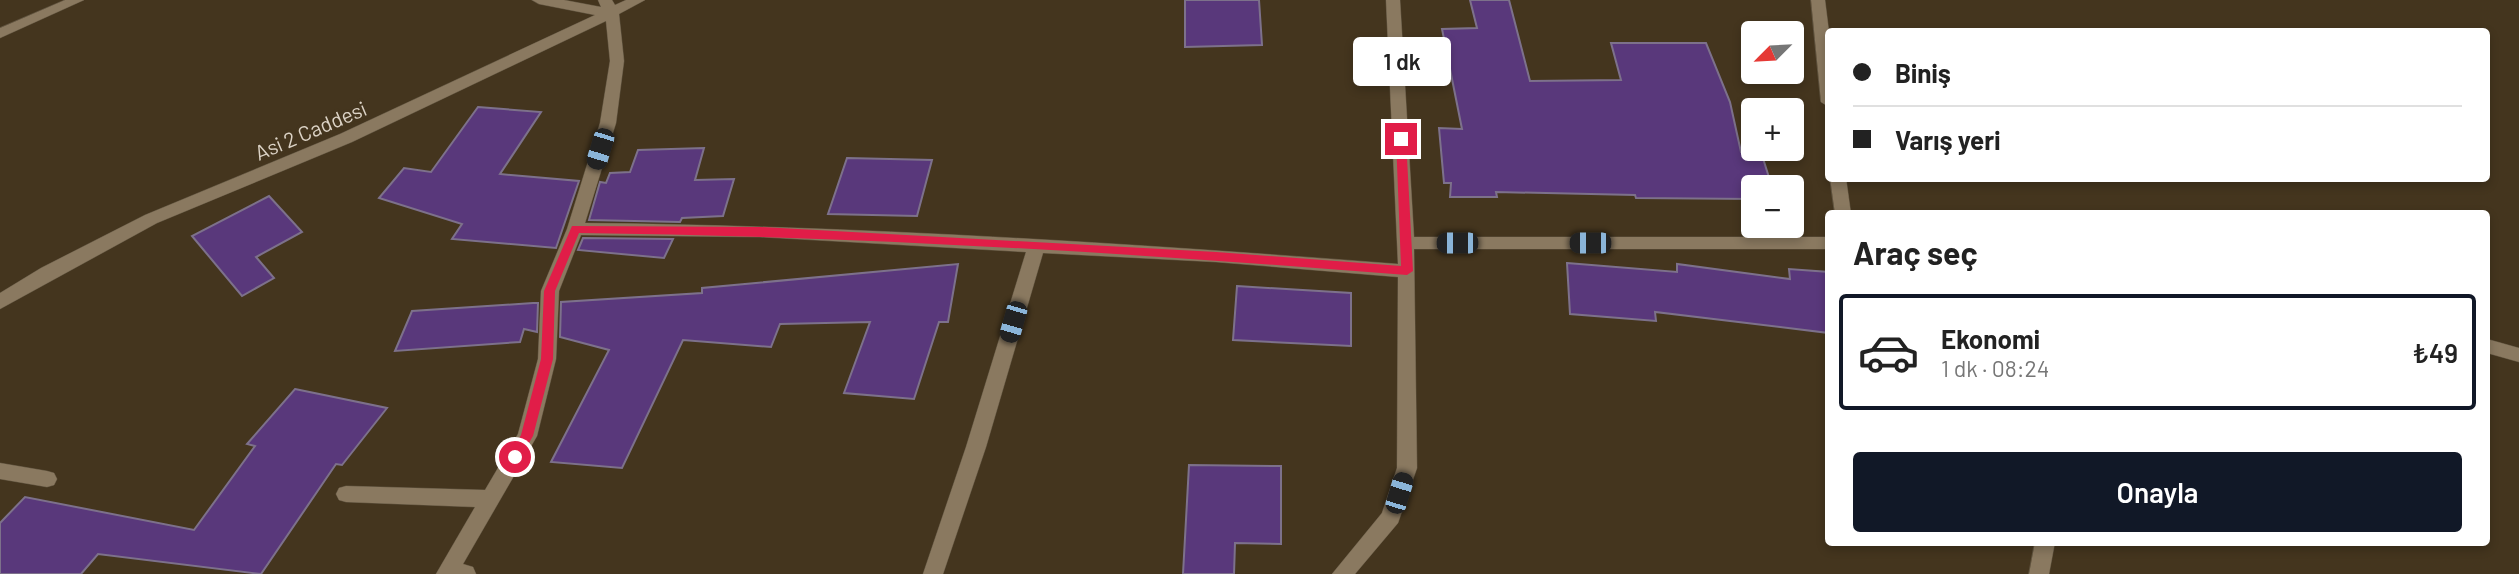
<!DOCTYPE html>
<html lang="tr">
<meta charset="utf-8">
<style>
:root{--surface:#fff;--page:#f2f2f2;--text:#222;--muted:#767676;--line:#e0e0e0;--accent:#111827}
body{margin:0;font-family:Barlow,sans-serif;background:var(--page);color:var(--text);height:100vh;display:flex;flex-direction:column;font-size:26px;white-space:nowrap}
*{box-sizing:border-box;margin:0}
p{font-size:23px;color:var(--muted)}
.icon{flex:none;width:38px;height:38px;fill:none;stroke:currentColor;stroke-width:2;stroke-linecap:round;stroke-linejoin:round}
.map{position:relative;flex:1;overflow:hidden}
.details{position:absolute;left:1825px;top:210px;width:665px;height:336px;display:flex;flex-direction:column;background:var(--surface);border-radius:7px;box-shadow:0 4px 10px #0003}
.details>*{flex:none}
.guide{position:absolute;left:1825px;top:28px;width:665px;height:154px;border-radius:7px;box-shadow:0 4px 10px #0003;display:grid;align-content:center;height:154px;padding:0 28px;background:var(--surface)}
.needle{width:46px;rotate:246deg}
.controls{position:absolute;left:1741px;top:21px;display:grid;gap:14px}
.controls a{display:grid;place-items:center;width:63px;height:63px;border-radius:7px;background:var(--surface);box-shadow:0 4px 10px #0003;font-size:35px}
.end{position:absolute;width:32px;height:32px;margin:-16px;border:9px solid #e11d48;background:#fff;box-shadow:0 0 0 4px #fff}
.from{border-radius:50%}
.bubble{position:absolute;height:49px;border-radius:7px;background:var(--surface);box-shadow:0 4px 10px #0003;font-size:23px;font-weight:600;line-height:49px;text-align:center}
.car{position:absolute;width:21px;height:42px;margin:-21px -10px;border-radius:9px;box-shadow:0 0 5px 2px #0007;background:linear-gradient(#222 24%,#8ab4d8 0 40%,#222 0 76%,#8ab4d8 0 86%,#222 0)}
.guide b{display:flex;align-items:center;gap:24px;height:66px;font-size:26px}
.guide b+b{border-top:2px solid var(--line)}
.guide i{width:18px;height:18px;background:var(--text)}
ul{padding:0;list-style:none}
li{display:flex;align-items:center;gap:21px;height:116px;margin:0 14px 10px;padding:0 14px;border:4px solid transparent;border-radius:7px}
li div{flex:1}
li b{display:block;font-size:26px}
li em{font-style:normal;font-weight:600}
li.active{border-color:var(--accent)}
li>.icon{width:63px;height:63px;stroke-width:1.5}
h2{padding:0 28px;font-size:32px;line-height:84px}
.button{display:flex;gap:14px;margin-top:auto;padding:14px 28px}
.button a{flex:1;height:80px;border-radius:7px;background:var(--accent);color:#fff;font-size:28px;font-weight:600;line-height:80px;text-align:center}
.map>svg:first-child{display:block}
</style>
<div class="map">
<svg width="2519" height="574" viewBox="0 0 2519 574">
<rect width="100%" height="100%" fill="#44351e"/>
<g fill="#59387b" stroke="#7d718b" stroke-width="2">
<polygon points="1185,0 1259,0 1262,45 1185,47"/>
<polygon points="1470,0 1509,0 1530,81 1621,80 1611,43 1706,43 1730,102 1741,152 1761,152 1772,187 1754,187 1754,199 1636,198 1635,195 1496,192 1497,197 1450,197 1451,183 1444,183 1439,128 1462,129 1442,29 1477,28"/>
<polygon points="478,107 541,112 500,174 579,181 556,248 452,239 462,224 379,198 404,168 431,172"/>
<polygon points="704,148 695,180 734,179 723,216 682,218 680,222 589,220 600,182 606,183 610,173 630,172 638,150"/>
<polygon points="847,158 932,160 917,216 828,214"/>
<polygon points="269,196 302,232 256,257 274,278 242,296 192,236"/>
<polygon points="583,238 673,239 664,258 578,250"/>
<polygon points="1567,263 1677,272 1677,264 1790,279 1789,269 1829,272 1829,333 1655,312 1656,321 1570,314"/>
<polygon points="958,264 948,322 939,322 914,399 844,393 870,322 780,324 771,347 683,340 622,468 551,462 609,350 560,337 561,302 702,293 702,288"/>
<polygon points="1237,286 1351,293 1351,346 1233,340"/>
<polygon points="533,303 538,303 537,332 524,329 520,342 395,351 412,311"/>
<polygon points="295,389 387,408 342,465 336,464 261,574 98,554 81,574 0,574 0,523 25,497 194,530 255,446 247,444"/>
<polygon points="1189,465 1281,466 1281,544 1235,543 1234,574 1183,574"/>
</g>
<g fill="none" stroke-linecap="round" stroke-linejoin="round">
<g stroke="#5f533f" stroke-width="1">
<g id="minor">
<polygon points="65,0 84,0 0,38 0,28"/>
<path d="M532 0H564L601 7 598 0H612L615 5 626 0H645L619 14 624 61 616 123 585 223C857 226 1128 243 1398 264L1386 0H1400L1414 237H1829V249H1414L1417 468 1398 523 1355 574H1332L1382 513 1397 468 1398 277 1216 262 1043 253 986 447 943 574H923L966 447 1026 252 760 237 581 235 559 291 556 359 537 436 463 564 473 567 476 574H436L475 507 346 502 339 500 336 494 339 488 346 486 485 490 518 434 538 359 541 291 567 229 600 123 610 61 606 21 352 142 157 223 0 309V293L41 268 145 215 340 134 595 15 539 4Z"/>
<polygon points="1811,0 1825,0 1829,32 1829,107 1821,102"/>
<polygon points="1830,178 1846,178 1851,214 1835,214"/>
<polygon points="2487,339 2519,348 2519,362 2487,353"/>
<polygon points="0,463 47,471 54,473 57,479 54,485 47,487 0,479"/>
<polygon points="2035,542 2055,542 2049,574 2029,574"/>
</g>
</g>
<use href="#minor" fill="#8a7960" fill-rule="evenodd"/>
</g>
<path fill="#e11d48" d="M1401 135 1406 139 1413 271 1407 275C1132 253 856 236 579 233L555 291 553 359 533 436 519 460H510L509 457 521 435 541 359 544 291 572 226 760 227 1216 252 1401 266 1396 139Z"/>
<g text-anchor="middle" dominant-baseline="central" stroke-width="6" stroke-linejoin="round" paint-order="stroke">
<g font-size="21" fill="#dcd3c6" stroke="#44351e">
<text transform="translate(310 130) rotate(-23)">Asi 2 Caddesi</text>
</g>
</g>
</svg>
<div class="controls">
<a><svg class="needle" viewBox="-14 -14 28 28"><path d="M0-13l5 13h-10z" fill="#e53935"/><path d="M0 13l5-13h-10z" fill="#767676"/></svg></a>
<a>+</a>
<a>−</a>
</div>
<i class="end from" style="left:515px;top:457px"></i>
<i class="end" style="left:1401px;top:139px"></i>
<div class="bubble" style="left:1353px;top:37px;width:98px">1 dk</div>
<i class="car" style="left:600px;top:149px;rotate:197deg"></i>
<i class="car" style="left:1457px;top:243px;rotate:270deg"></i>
<i class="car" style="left:1590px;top:243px;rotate:270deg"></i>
<i class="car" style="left:1013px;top:322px;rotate:196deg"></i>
<i class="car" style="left:1399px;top:493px;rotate:17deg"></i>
<div class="guide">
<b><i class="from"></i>Biniş</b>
<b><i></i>Varış yeri</b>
</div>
<section class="details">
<h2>Araç seç</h2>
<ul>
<li class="active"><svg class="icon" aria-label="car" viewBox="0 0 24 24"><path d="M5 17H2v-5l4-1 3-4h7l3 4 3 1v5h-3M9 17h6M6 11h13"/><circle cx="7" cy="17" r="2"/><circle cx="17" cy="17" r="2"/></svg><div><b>Ekonomi</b><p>1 dk · 08:24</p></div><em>₺49</em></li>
</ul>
<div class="button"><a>Onayla</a></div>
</section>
</div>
